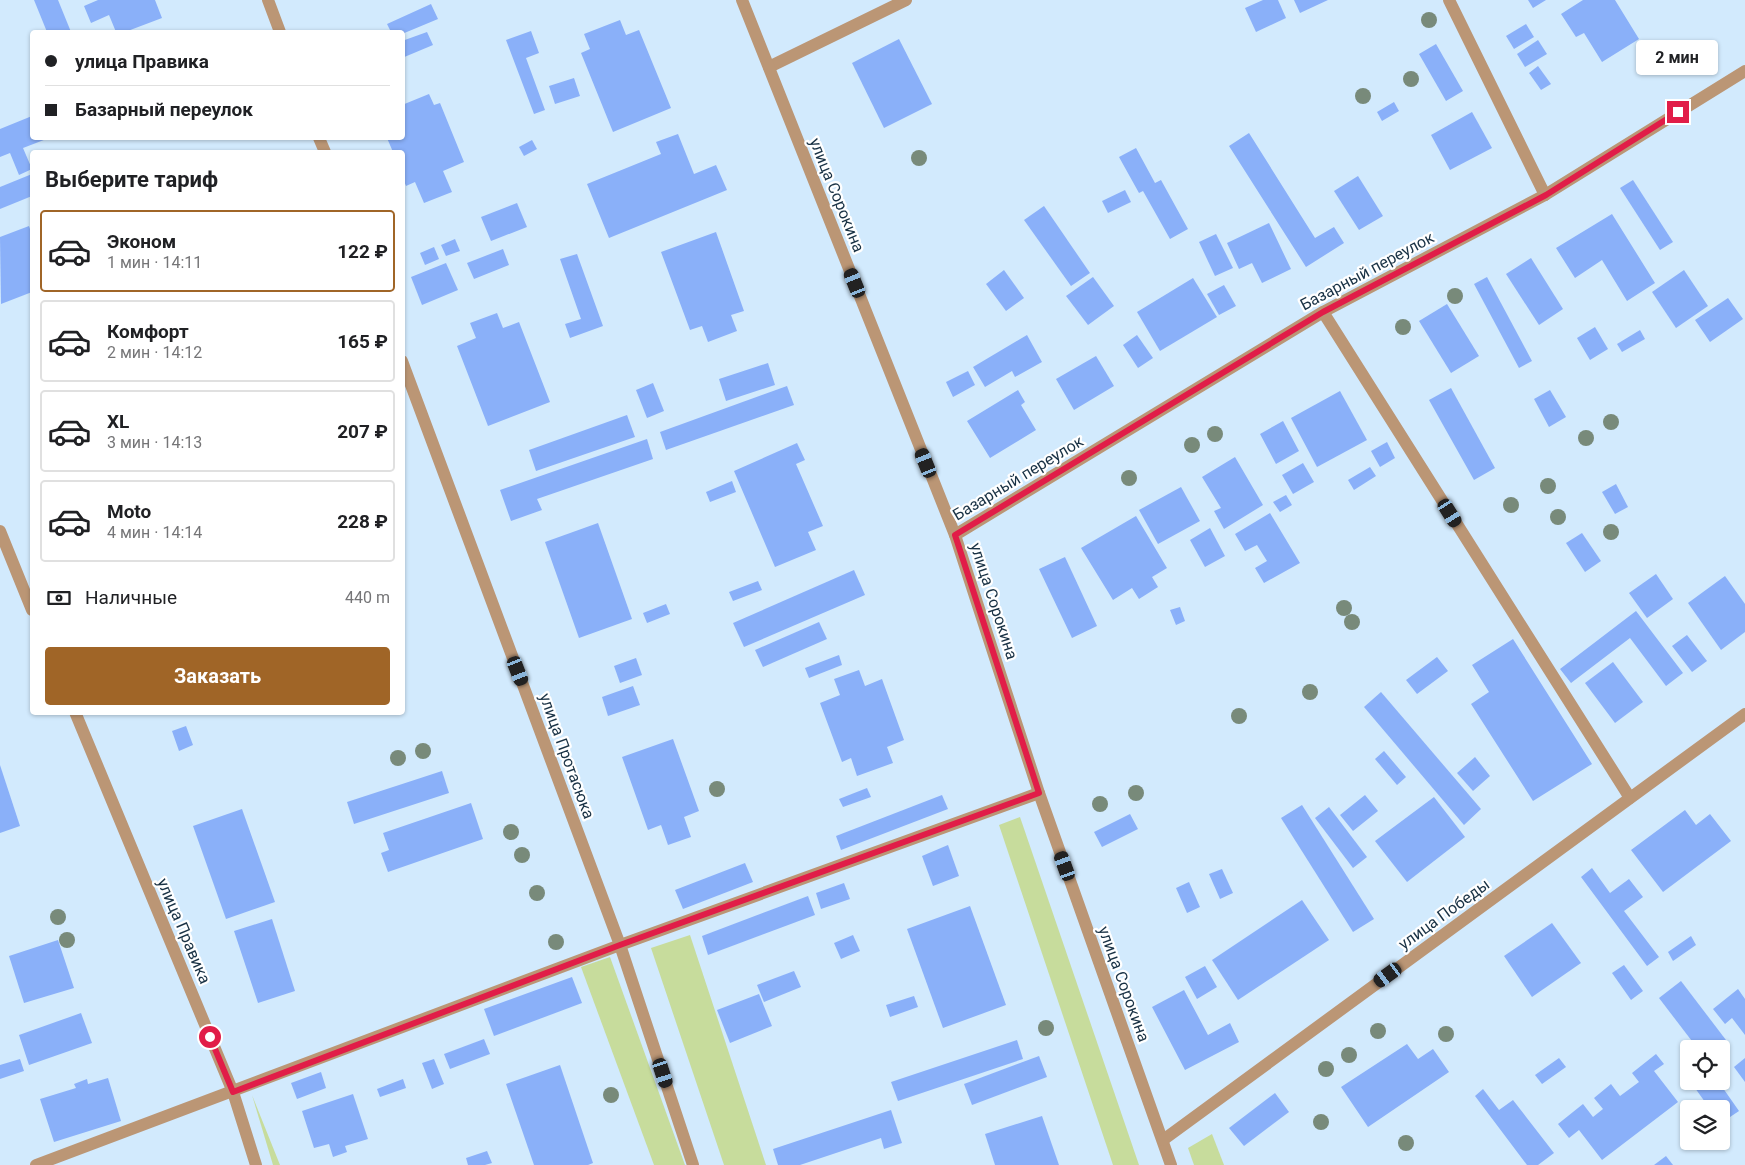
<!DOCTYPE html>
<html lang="ru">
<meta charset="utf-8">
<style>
:root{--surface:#fff;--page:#f2f2f2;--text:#202124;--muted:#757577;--line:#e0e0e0;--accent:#a06527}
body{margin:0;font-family:Roboto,sans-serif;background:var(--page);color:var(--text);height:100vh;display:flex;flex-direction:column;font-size:19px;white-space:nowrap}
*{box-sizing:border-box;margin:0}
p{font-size:16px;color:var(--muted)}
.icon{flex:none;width:28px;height:28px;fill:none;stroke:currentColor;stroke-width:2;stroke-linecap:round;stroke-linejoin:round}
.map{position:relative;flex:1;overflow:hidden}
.details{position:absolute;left:30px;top:150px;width:375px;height:565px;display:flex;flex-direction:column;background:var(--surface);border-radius:5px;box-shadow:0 1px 4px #0004}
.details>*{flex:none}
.banner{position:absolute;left:30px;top:30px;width:375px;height:110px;border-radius:5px;box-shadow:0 1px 4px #0004;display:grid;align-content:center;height:110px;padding:0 15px;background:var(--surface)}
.controls{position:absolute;left:1680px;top:1040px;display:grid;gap:10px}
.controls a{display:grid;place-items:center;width:50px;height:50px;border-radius:5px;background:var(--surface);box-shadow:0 1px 4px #0004;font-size:25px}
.end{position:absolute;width:22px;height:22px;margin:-11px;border:6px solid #e11d48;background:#fff;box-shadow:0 0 0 2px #fff}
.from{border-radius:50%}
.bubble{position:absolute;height:35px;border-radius:5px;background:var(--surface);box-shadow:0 1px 4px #0004;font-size:16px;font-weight:700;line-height:35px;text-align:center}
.car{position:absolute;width:15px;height:30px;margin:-15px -8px;border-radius:6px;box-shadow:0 0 4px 1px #0007;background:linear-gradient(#222 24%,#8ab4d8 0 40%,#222 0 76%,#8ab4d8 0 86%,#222 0)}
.banner b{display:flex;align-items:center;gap:18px;height:48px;font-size:19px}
.banner b+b{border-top:1px solid var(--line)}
.banner i{width:12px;height:12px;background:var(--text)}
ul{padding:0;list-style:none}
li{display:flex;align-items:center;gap:15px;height:82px;margin:0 10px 8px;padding:0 5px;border:2px solid var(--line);border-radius:5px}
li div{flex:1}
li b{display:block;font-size:19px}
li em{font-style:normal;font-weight:700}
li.active{border-color:var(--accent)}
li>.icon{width:45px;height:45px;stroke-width:1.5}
h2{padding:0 15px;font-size:22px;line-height:60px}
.pay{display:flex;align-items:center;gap:12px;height:55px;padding:0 15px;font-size:19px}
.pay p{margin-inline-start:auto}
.primary-button{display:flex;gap:10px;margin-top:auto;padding:10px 15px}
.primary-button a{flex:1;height:58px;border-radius:5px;background:var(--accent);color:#fff;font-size:20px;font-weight:700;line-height:58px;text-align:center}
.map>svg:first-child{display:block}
</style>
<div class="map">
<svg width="1745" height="1165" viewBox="0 0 1745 1165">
<rect width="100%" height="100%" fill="#d2eafd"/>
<g fill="#c7dc9c">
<polygon points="1020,817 1139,1165 1113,1165 999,825"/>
<polygon points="690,935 766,1165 724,1165 651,948"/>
<polygon points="610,957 685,1165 654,1165 581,967"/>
<polygon points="252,1095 280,1165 273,1165"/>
<polygon points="1212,1134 1224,1165 1194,1165 1188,1148"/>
</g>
<g fill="#8ab0f9">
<polygon points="34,0 58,0 71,32 47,32"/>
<polygon points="98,0 155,0 162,18 125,32 116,32 109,15 91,23 84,6"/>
<polygon points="1263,0 1278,0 1286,18 1256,32 1245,8"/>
<polygon points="1294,0 1328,0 1300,13"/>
<polygon points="1528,0 1546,0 1533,8"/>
<polygon points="1583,0 1615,0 1639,39 1602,62 1584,33 1576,37 1561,14"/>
<polygon points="431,4 438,19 402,34 402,32 391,32 387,24"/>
<polygon points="620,20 626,35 639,30 671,108 613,132 581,53 590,49 584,34"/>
<polygon points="1526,24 1534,37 1514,49 1506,36"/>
<polygon points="531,31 539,53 526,58 545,110 534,114 506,40"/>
<polygon points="427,32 433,45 402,58 402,41"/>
<polygon points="899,39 932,104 884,128 852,63"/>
<polygon points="1538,40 1547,54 1525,67 1517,54"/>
<polygon points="1436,44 1463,91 1446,101 1419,54"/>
<polygon points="1538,66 1551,84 1541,90 1529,73"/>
<polygon points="574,78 580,96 555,104 549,86"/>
<polygon points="429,94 434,105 440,103 464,162 443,171 452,192 424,203 415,182 406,186 402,176 402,152 393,152 387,138 402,138 402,105"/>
<polygon points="1394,102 1399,111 1382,121 1377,112"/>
<polygon points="1472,112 1492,148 1450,170 1431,135"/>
<polygon points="32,116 32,138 49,138 23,148 32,169 19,175 10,153 0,157 0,129"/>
<polygon points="1249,133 1315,238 1334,227 1344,243 1306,267 1229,146"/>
<polygon points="678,134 694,174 716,165 727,190 609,238 587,184 661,154 656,142"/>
<polygon points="532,140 537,149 524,156 519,147"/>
<polygon points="1136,148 1155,183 1161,180 1188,229 1170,239 1143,191 1139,193 1119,157"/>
<polygon points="32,174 32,196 0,209 0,187"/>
<polygon points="1358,176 1383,216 1359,230 1334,191"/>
<polygon points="1633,180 1673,242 1660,250 1620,188"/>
<polygon points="1125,190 1131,202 1108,213 1102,201"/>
<polygon points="517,203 527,227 491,241 481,217"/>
<polygon points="1044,206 1090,273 1071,286 1024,220"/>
<polygon points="1612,214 1655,283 1627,301 1602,260 1575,278 1556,248"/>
<polygon points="1269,223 1291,269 1262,283 1252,263 1239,269 1227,243"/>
<polygon points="29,226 32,235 32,292 1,304 0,237"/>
<polygon points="716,232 744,311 731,315 737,331 708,342 702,326 690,330 661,252"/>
<polygon points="1216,234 1233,268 1215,276 1199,242"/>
<polygon points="455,239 460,251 446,256 441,245"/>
<polygon points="434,247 439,259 425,265 420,253"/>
<polygon points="503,249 509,265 474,279 467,263"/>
<polygon points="577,254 603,326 570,338 565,324 581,319 560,259"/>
<polygon points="1531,258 1563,309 1539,325 1506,274"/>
<polygon points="446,263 458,290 422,305 411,277"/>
<polygon points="1004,270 1024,298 1006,311 986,284"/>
<polygon points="1684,270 1708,306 1676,328 1652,292"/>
<polygon points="1093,277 1114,306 1088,325 1066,296"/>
<polygon points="1487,277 1532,361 1519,368 1474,284"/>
<polygon points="1193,278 1217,317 1160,351 1137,312"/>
<polygon points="1224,285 1236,306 1219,315 1207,294"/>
<polygon points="1728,298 1743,319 1710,342 1695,320"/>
<polygon points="1447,304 1479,356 1451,373 1419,321"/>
<polygon points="497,313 503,328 519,322 550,402 488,426 457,346 476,338 470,323"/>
<polygon points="1595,327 1608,349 1590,360 1577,338"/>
<polygon points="1640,330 1645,339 1622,352 1617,344"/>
<polygon points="1027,335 1042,362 1015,377 1012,371 985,387 973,367"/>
<polygon points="1137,335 1153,358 1138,368 1123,345"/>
<polygon points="1096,356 1114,386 1074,410 1056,379"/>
<polygon points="768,363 775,385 726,401 719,379"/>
<polygon points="968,371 975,385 953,397 946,382"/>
<polygon points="653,383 664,411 647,418 636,390"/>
<polygon points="787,386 794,405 666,450 660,432"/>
<polygon points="1451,388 1495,468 1474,480 1429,400"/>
<polygon points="1018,390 1025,402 1021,405 1036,430 990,458 967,421"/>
<polygon points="1550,390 1566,417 1549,427 1534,399"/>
<polygon points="1340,391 1367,440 1317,467 1291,418"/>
<polygon points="627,415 635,437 536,471 529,450"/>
<polygon points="1283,421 1299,451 1276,464 1260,434"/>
<polygon points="647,439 653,459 537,499 542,510 511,521 500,490"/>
<polygon points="1387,442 1395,458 1380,467 1371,451"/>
<polygon points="797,443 805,460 796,464 823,526 808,532 816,550 775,567 734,471"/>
<polygon points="1235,457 1263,505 1224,529 1214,511 1221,508 1202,477"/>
<polygon points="1303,463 1314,482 1293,494 1282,475"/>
<polygon points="1370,467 1376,476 1354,490 1348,480"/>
<polygon points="732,481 736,492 710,502 706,492"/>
<polygon points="1616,484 1628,507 1615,514 1602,492"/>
<polygon points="1181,487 1200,521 1158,544 1139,510"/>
<polygon points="1286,495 1292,505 1280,512 1273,502"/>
<polygon points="1270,513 1300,563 1264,583 1255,568 1267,561 1257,545 1245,551 1235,534"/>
<polygon points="1136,516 1167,568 1152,577 1158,587 1139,599 1132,588 1113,600 1081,548"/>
<polygon points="598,523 632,619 579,638 545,542"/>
<polygon points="1210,528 1225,556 1205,567 1190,540"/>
<polygon points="1582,533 1601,561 1585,572 1566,543"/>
<polygon points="1065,557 1097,626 1072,638 1039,569"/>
<polygon points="854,570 865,595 744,647 733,623"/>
<polygon points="1656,574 1673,599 1647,618 1629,593"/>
<polygon points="1725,576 1745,604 1745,632 1721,650 1688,603"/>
<polygon points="758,581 762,590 733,601 729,592"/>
<polygon points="666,604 670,614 647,623 643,613"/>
<polygon points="1180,607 1185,621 1176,625 1170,610"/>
<polygon points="1636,611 1683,673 1666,686 1630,638 1571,683 1560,669"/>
<polygon points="819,622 827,639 763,667 755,650"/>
<polygon points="1687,635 1707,661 1692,672 1672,646"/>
<polygon points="1513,639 1592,764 1533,801 1471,704 1489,692 1472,665"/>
<polygon points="839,655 842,665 809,678 805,668"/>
<polygon points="1437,657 1448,671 1417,694 1406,680"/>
<polygon points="636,658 642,675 620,683 614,666"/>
<polygon points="1613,662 1643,702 1615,723 1585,683"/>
<polygon points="859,670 865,686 882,679 904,740 887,747 893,763 857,776 851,758 842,762 820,703 840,695 834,679"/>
<polygon points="633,686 640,705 608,716 602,697"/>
<polygon points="1381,692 1481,809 1464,825 1364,707"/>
<polygon points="186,726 193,745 179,751 172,731"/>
<polygon points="673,739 699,811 684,817 691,837 668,845 661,825 648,830 622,757"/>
<polygon points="1384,751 1406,777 1397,785 1375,759"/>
<polygon points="1475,757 1490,776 1473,791 1457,773"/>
<polygon points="0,765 20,826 0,833"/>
<polygon points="442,771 449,793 354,824 347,802"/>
<polygon points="867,788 871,797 843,807 839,799"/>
<polygon points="942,795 948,809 841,850 836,836"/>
<polygon points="1365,795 1378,811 1353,831 1340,815"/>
<polygon points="1434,797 1465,837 1407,882 1375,841"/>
<polygon points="471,803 483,839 388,872 381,853 389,850 383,833"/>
<polygon points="1302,805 1374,919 1353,932 1281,818"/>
<polygon points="1329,807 1367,857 1353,868 1315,818"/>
<polygon points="242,809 275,902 226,919 193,826"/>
<polygon points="1685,810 1696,825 1710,814 1731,841 1663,892 1631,850"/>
<polygon points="1130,814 1138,829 1102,847 1094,832"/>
<polygon points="948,845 959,876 933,886 922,856"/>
<polygon points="745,863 753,882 683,909 675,890"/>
<polygon points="1592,868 1610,893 1629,879 1643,897 1624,911 1659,957 1647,966 1581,877"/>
<polygon points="1222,869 1233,893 1220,899 1209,874"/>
<polygon points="1189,882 1200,907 1187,913 1176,888"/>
<polygon points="844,883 850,899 821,909 816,893"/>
<polygon points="808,896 815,915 708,955 702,936"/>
<polygon points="1302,900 1329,940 1238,1000 1212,960"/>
<polygon points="970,906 1006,1005 943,1028 907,929"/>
<polygon points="272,919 295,991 258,1003 234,931"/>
<polygon points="1552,923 1581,963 1532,997 1504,956"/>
<polygon points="853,935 860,951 841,959 834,943"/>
<polygon points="1691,936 1696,945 1673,961 1668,952"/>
<polygon points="58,940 74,988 24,1003 9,956"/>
<polygon points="1624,965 1643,991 1631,1000 1612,973"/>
<polygon points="1205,966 1217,987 1197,999 1185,977"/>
<polygon points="794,971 801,987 764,1002 757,985"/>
<polygon points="572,977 582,1003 494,1036 484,1009"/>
<polygon points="1681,981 1729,1044 1722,1049 1698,1049 1659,998"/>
<polygon points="1738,989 1745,999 1745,1035 1732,1018 1725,1024 1713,1009"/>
<polygon points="1184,990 1208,1035 1230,1023 1239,1042 1185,1070 1152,1007"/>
<polygon points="759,994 772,1026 730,1043 717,1010"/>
<polygon points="914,996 918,1007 890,1017 886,1005"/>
<polygon points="81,1013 92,1043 29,1065 19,1035"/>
<polygon points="484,1039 490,1054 450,1069 444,1054"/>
<polygon points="1017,1040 1023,1059 898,1101 891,1082"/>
<polygon points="1407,1044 1418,1059 1433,1049 1449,1072 1368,1127 1341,1087"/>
<polygon points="1656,1054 1664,1064 1654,1071 1678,1102 1602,1160 1579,1130 1569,1138 1558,1124 1583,1104 1593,1117 1603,1109 1594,1098 1611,1084 1620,1096 1639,1082 1632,1073"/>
<polygon points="1039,1056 1047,1077 972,1105 964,1084"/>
<polygon points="1559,1058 1566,1067 1542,1084 1535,1075"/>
<polygon points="1745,1058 1745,1082 1734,1067"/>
<polygon points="20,1059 24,1071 0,1079 0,1065"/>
<polygon points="434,1059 444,1084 432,1089 422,1063"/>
<polygon points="560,1065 593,1163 588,1165 534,1165 506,1084"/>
<polygon points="321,1072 326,1088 297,1099 291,1083"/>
<polygon points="108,1078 121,1121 54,1142 40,1099 76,1088 74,1084 87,1079 88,1084"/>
<polygon points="403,1079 406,1088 380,1097 377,1089"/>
<polygon points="1704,1081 1718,1081 1739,1111 1721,1123 1721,1109 1710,1109 1695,1088"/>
<polygon points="1483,1089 1499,1110 1513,1100 1554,1153 1538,1165 1527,1165 1475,1096"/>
<polygon points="1275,1093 1289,1112 1244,1146 1229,1128"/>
<polygon points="353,1094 368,1139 345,1146 347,1152 333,1157 329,1144 314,1148 302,1111"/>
<polygon points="891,1110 902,1143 884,1149 881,1138 800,1165 778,1165 773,1149"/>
<polygon points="1042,1116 1059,1165 995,1165 985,1134"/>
<polygon points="487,1151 492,1163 485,1165 468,1165 466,1158"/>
<polygon points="1666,1156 1673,1165 1654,1165"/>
</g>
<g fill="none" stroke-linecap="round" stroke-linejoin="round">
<g stroke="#bb9675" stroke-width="12">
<polyline points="1449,0 1545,195"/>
<polyline points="769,67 906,0"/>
<polyline points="1323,312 1630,798"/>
<polyline points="36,1165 620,945 1039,793"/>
</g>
<g stroke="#bb9675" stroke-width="12">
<polyline points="268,0 280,32"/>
<polyline points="742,0 955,535 1039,793 1171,1165"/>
<polyline points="319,138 325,152"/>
<polyline points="402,361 620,945 693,1165"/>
<polyline points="0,531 32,610"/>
<polyline points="955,535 1323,312 1545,195 1745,71"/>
<polyline points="75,712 233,1092 256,1165"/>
<polyline points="1163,1140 1745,714"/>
</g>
</g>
<g fill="#788a7a">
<circle cx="1429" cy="20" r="8"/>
<circle cx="1411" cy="79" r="8"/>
<circle cx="1363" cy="96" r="8"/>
<circle cx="919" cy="158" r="8"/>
<circle cx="1455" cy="296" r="8"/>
<circle cx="1403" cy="327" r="8"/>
<circle cx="1611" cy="422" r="8"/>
<circle cx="1215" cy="434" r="8"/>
<circle cx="1586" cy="438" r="8"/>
<circle cx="1192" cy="445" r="8"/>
<circle cx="1129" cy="478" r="8"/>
<circle cx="1548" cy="486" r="8"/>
<circle cx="1511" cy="505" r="8"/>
<circle cx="1558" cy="517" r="8"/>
<circle cx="1611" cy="532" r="8"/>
<circle cx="1344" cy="608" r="8"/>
<circle cx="1352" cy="622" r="8"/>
<circle cx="1310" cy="692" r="8"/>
<circle cx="1239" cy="716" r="8"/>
<circle cx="423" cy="751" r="8"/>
<circle cx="398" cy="758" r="8"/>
<circle cx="717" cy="789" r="8"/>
<circle cx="1136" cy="793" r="8"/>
<circle cx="1100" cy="804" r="8"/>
<circle cx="511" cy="832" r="8"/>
<circle cx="522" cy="855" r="8"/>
<circle cx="537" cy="893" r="8"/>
<circle cx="58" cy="917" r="8"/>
<circle cx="67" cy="940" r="8"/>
<circle cx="556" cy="942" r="8"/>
<circle cx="1046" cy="1028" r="8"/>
<circle cx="1378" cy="1031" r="8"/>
<circle cx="1446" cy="1034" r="8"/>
<circle cx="1349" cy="1055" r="8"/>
<circle cx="1326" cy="1069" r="8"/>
<circle cx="611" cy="1095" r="8"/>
<circle cx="1321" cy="1122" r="8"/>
<circle cx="1406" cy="1143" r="8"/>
</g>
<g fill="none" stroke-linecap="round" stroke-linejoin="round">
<polyline stroke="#e11d48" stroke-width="6" points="210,1037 233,1092 620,945 1039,793 955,535 1323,312 1546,195 1678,112"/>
</g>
<g text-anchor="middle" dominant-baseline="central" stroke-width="4.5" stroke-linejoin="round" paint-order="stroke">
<g font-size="16" fill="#183144" stroke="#fff">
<text transform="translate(837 195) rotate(68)">улица Сорокина</text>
<text transform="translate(1367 271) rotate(-28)">Базарный переулок</text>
<text transform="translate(1018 478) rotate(-31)">Базарный переулок</text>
<text transform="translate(994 601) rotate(72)">улица Сорокина</text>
<text transform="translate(567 756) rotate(70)">улица Протасюка</text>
<text transform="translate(1444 914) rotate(-36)">улица Победы</text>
<text transform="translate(184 931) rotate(67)">улица Правика</text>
<text transform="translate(1124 984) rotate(70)">улица Сорокина</text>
</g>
</g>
</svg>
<div class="controls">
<a><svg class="icon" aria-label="locate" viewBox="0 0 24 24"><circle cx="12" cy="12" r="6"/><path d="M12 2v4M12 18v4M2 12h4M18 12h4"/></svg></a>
<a><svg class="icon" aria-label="layers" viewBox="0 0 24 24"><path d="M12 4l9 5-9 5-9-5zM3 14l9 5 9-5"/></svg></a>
</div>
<i class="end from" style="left:210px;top:1037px"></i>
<i class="end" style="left:1678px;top:112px"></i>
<div class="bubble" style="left:1636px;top:40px;width:82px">2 мин</div>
<i class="car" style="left:855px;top:283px;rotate:338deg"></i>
<i class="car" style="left:926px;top:463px;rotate:338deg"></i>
<i class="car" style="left:1450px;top:513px;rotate:148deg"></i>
<i class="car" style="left:518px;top:671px;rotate:159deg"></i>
<i class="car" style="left:1065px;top:866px;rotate:340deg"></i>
<i class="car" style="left:1388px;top:975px;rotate:234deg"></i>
<i class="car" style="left:663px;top:1073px;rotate:162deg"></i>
<div class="banner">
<b><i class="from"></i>улица Правика</b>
<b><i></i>Базарный переулок</b>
</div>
<section class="details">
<h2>Выберите тариф</h2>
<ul>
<li class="active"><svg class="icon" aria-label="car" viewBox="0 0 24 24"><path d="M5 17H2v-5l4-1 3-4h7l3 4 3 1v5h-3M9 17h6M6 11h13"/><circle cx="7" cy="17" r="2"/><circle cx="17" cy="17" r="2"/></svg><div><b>Эконом</b><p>1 мин · 14:11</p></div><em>122 ₽</em></li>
<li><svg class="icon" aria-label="car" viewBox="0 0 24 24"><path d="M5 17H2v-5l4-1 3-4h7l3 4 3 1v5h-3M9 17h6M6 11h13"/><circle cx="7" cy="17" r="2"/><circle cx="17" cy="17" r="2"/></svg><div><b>Комфорт</b><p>2 мин · 14:12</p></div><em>165 ₽</em></li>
<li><svg class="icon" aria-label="car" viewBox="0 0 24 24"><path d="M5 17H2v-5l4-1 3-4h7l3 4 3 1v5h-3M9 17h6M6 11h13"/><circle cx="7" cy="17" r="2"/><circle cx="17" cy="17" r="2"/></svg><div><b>XL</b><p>3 мин · 14:13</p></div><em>207 ₽</em></li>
<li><svg class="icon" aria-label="car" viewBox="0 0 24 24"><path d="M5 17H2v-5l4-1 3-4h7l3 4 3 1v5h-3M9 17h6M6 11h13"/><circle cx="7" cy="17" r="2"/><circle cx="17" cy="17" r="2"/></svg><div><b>Moto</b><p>4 мин · 14:14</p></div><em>228 ₽</em></li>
</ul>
<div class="pay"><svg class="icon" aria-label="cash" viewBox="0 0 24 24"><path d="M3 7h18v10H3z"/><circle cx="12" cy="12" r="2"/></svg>Наличные<p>440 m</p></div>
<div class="primary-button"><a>Заказать</a></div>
</section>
</div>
